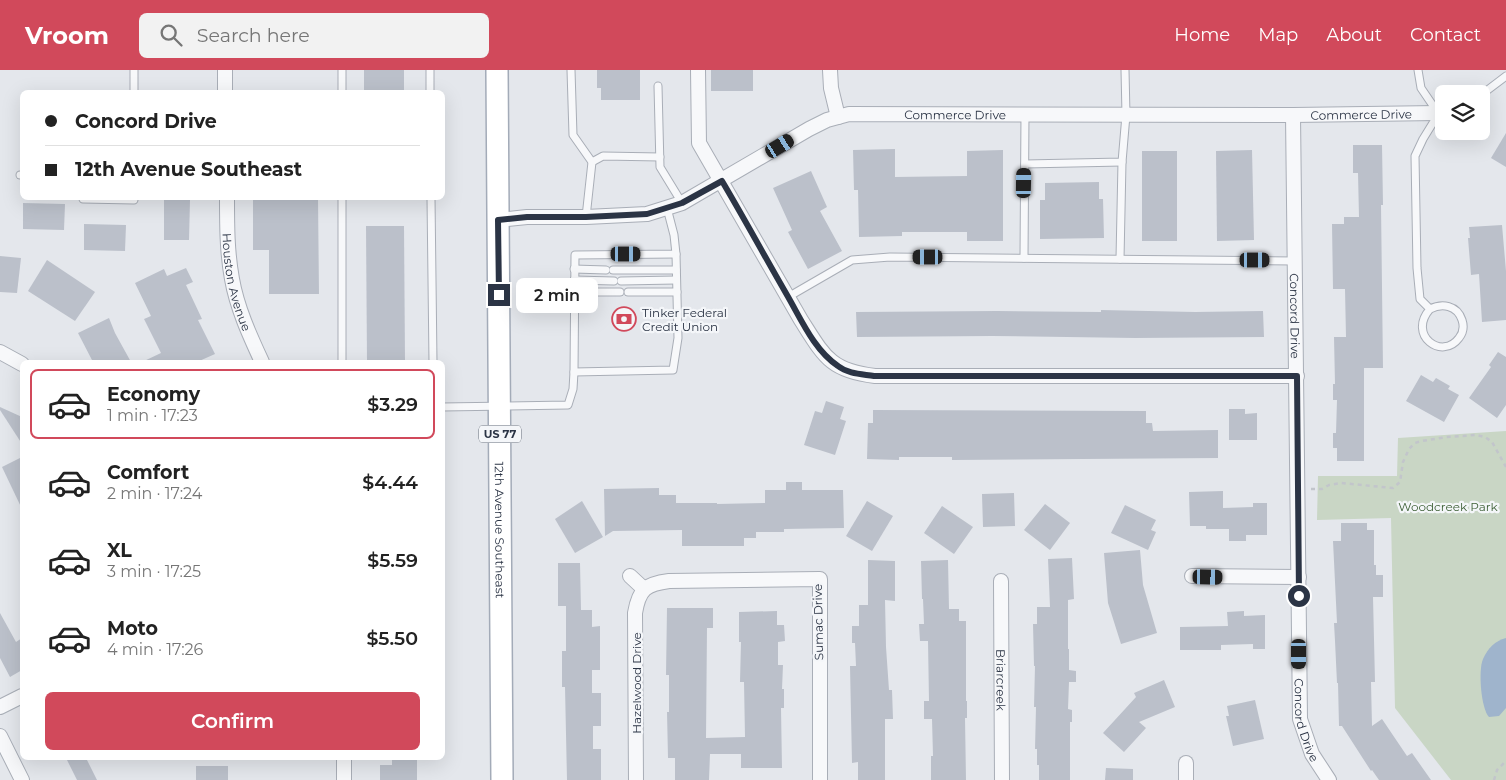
<!DOCTYPE html>
<meta charset="utf-8">
<style>
:root{--surface:#fff;--page:#f2f2f2;--text:#222;--muted:#767676;--line:#e0e0e0;--accent:#d1495b}
body{margin:0;font-family:Montserrat,sans-serif;background:var(--page);color:var(--text);height:100vh;display:flex;flex-direction:column;font-size:19px;white-space:nowrap}
*{box-sizing:border-box;margin:0}
p{font-size:16px;color:var(--muted)}
.icon{flex:none;width:28px;height:28px;fill:none;stroke:currentColor;stroke-width:2;stroke-linecap:round;stroke-linejoin:round}
.map{position:relative;flex:1;overflow:hidden}
.side{position:absolute;left:20px;top:290px;width:425px;height:400px;display:flex;flex-direction:column;background:var(--surface);border-radius:8px;box-shadow:0 5px 20px #0002}
.side>*{flex:none}
.guide{position:absolute;left:20px;top:20px;width:425px;height:110px;border-radius:8px;box-shadow:0 5px 20px #0002;display:grid;align-content:center;height:110px;padding:0 25px;background:var(--surface)}
.tools{position:absolute;left:1435px;top:15px;display:grid;gap:10px}
.tools a{display:grid;place-items:center;width:55px;height:55px;border-radius:8px;background:var(--surface);box-shadow:0 5px 20px #0002;font-size:25px}
.end{position:absolute;width:22px;height:22px;margin:-11px;border:6px solid #2b3445;background:#fff;box-shadow:0 0 0 2px #fff}
.from{border-radius:50%}
.bubble{position:absolute;height:35px;border-radius:8px;background:var(--surface);box-shadow:0 5px 20px #0002;font-size:16px;font-weight:600;line-height:35px;text-align:center}
.car{position:absolute;width:15px;height:30px;margin:-15px -8px;border-radius:6px;box-shadow:0 0 4px 1px #0007;background:linear-gradient(#222 24%,#8ab4d8 0 40%,#222 0 76%,#8ab4d8 0 86%,#222 0)}
.guide b{display:flex;align-items:center;gap:18px;height:48px;font-size:19px}
.guide b+b{border-top:1px solid var(--line)}
.guide i{width:12px;height:12px;background:var(--text)}
ul{padding:9px 0 0;list-style:none}
li{display:flex;align-items:center;gap:15px;height:70px;margin:0 10px 8px;padding:0 15px;border:2px solid transparent;border-radius:8px}
li div{flex:1}
li b{display:block;font-size:19px}
li em{font-style:normal;font-weight:600}
li.selected{border-color:var(--accent)}
li>.icon{width:45px;height:45px;stroke-width:1.5}
.primary-button{display:flex;gap:10px;margin-top:auto;padding:10px 25px}
.primary-button a{flex:1;height:58px;border-radius:8px;background:var(--accent);color:#fff;font-size:20px;font-weight:600;line-height:58px;text-align:center}
header{display:flex;align-items:center;gap:30px;box-sizing:border-box;height:70px;padding:0 25px;background:var(--accent);color:#fff}
header strong{font-size:24px}
nav{display:flex;gap:28px;margin-inline-start:auto;font-size:18px}
.search{width:350px;height:45px;background:var(--page);display:flex;align-items:center;gap:12px;box-sizing:border-box;padding:0 18px;border-radius:8px;color:var(--muted);font-size:19px}
.map>svg:first-child{display:block}
</style>
<header>
<strong>Vroom</strong>
<div class="search"><svg class="icon" aria-label="search" viewBox="0 0 24 24"><circle cx="10" cy="10" r="6"/><path d="M15 15l6 6"/></svg>Search here</div>
<nav><a>Home</a><a>Map</a><a>About</a><a>Contact</a></nav>
</header>
<div class="map">
<svg width="1506" height="710" viewBox="0 0 1506 710">
<rect width="100%" height="100%" fill="#e4e7ec"/>
<polygon fill="#c9d6c5" points="1506,361 1506,710 1451,710 1395,638 1391,448 1317,450 1318,406 1397,406 1398,368"/>
<path fill="#9fb4cc" d="M1506 568V638L1499 646 1489 647C1481 639 1478 600 1483 589 1488 578 1495 571 1506 568Z"/>
<g fill="#bbc0ca">
<rect x="364" y="0" width="40" height="22"/>
<polygon points="597,0 640,0 640,30 601,30 601,18 597,18"/>
<rect x="711" y="0" width="42" height="21"/>
<polygon points="1506,63 1506,97 1491,88"/>
<polygon points="1353,75 1382,75 1383,135 1381,135 1383,298 1364,298 1364,391 1337,391 1337,378 1333,378 1333,363 1336,363 1337,330 1333,330 1333,314 1335,314 1334,267 1346,267 1345,219 1333,219 1332,154 1344,154 1344,147 1359,147 1358,103 1353,103"/>
<polygon points="895,79 895,107 967,106 967,81 1003,80 1003,171 967,171 967,162 902,162 902,166 859,167 858,120 854,120 853,80"/>
<polygon points="1252,80 1254,170 1217,171 1216,81"/>
<rect x="1142" y="81" width="35" height="90"/>
<polygon points="811,101 827,137 820,141 842,181 808,199 788,162 792,160 773,118"/>
<polygon points="1099,112 1099,129 1103,129 1104,168 1040,169 1040,130 1045,130 1045,113"/>
<polygon points="253,128 318,128 319,224 269,224 269,180 253,180"/>
<polygon points="164,130 190,130 189,170 164,170"/>
<polygon points="23,133 65,134 64,160 23,159"/>
<polygon points="84,154 126,155 125,181 84,180"/>
<polygon points="1502,155 1506,201 1506,250 1482,252 1479,204 1471,205 1468,168 1470,168 1469,157"/>
<polygon points="366,156 404,156 405,292 367,292"/>
<polygon points="0,186 21,188 17,223 0,222"/>
<polygon points="47,190 95,222 75,251 28,221"/>
<polygon points="186,198 193,212 186,215 202,249 198,250 215,284 197,292 142,292 161,283 144,249 151,246 135,213 164,199 167,206"/>
<polygon points="1101,240 1195,242 1263,241 1264,267 1135,268 992,266 857,267 856,242 997,241 1101,242"/>
<polygon points="109,248 115,263 131,292 93,292 78,263"/>
<polygon points="1498,282 1506,287 1506,335 1497,348 1469,328 1491,297 1489,295"/>
<polygon points="1421,305 1433,312 1436,308 1450,316 1448,319 1459,325 1444,352 1406,331"/>
<polygon points="826,331 844,337 840,349 846,351 835,385 804,375 815,341 822,343"/>
<polygon points="0,337 22,347 22,374 0,340"/>
<polygon points="1229,339 1245,339 1245,344 1257,343 1257,370 1229,370"/>
<polygon points="873,340 1146,341 1146,353 1152,353 1153,361 1218,360 1218,388 952,390 952,387 899,387 899,390 867,389 868,353 873,353"/>
<polygon points="22,387 22,439 2,397"/>
<polygon points="786,412 802,412 802,420 843,420 844,458 784,459 784,462 756,462 756,468 744,468 744,476 682,476 682,460 613,461 605,466 604,419 659,418 659,425 676,425 676,433 717,433 717,434 765,433 765,420 786,420"/>
<polygon points="1223,421 1223,438 1253,437 1253,433 1267,433 1267,465 1246,465 1246,471 1229,471 1229,459 1206,459 1206,456 1190,456 1189,422"/>
<polygon points="1014,423 1015,456 983,457 982,424"/>
<polygon points="582,431 603,467 575,483 555,449"/>
<polygon points="867,431 893,446 872,481 846,466"/>
<polygon points="1045,434 1070,453 1050,480 1024,460"/>
<polygon points="1125,435 1156,450 1151,460 1156,462 1148,480 1111,463"/>
<polygon points="942,436 973,457 954,484 924,463"/>
<polygon points="1341,453 1367,453 1367,460 1374,460 1374,495 1376,495 1376,505 1383,505 1383,527 1373,527 1375,612 1371,612 1372,656 1382,649 1407,686 1412,683 1431,710 1379,710 1372,700 1371,701 1342,656 1339,656 1338,613 1337,613 1335,571 1334,553 1337,553 1333,471 1341,471"/>
<polygon points="1140,480 1143,515 1157,563 1121,574 1108,533 1104,483"/>
<polygon points="1072,488 1074,529 1068,530 1068,579 1069,579 1069,600 1076,601 1076,612 1069,612 1068,639 1072,640 1072,652 1070,652 1070,710 1039,710 1039,695 1037,695 1037,679 1035,679 1036,637 1034,637 1035,596 1034,596 1033,554 1037,554 1037,537 1050,537 1048,489"/>
<polygon points="868,490 895,491 895,531 885,530 886,577 889,620 892,620 893,649 885,649 885,710 858,710 858,692 852,693 850,596 856,596 855,573 852,573 852,556 859,556 859,535 868,535"/>
<polygon points="948,490 949,539 959,539 959,551 966,551 966,631 967,631 967,648 965,648 966,710 931,710 931,686 933,686 932,649 924,649 924,631 929,631 928,571 920,571 919,554 924,554 923,529 922,529 921,491"/>
<polygon points="558,493 580,493 581,540 592,540 592,557 600,556 600,600 592,600 592,623 601,623 601,656 593,656 593,679 601,679 601,710 567,710 565,617 562,617 562,581 566,581 566,536 558,536"/>
<polygon points="667,538 713,538 713,558 707,558 706,668 745,667 744,612 740,612 741,572 739,572 739,542 777,541 777,555 784,555 785,571 778,572 778,595 783,595 782,619 784,619 784,638 781,638 782,698 741,698 741,684 710,684 709,710 675,710 675,688 668,688 667,642 669,642 669,605 666,605"/>
<polygon points="1244,541 1244,546 1265,545 1265,579 1253,579 1253,574 1221,575 1221,580 1180,580 1180,557 1228,556 1227,542"/>
<polygon points="0,543 16,572 22,568 22,600 10,607 0,588"/>
<polygon points="1164,610 1175,637 1139,652 1146,658 1124,682 1103,663 1136,627 1134,623"/>
<polygon points="1255,630 1264,669 1233,676 1226,646 1229,646 1227,636"/>
<polygon points="66,688 86,688 97,710 77,710"/>
<polygon points="392,688 417,688 417,710 380,710 380,695 392,695"/>
<rect x="196" y="696" width="32" height="14"/>
<polygon points="1106,698 1133,699 1133,710 1105,710"/>
</g>
<g fill="none" stroke-linecap="round" stroke-linejoin="round">
<g stroke="#a9aeb7" stroke-width="9">
<g id="lane">
<polyline points="134,0 134,22"/>
<polyline points="342,0 342,22"/>
<polyline points="430,0 430,22"/>
<polyline points="571,0 573,65 592,92 586,147"/>
<polyline points="1418,0 1421,18 1438,43"/>
<polyline points="658,16 660,97 682,133"/>
<polyline points="1481,25 1506,6"/>
<polyline points="592,92 603,86 660,87"/>
<polyline points="1025,94 1122,92 1126,45 1125,0"/>
<polyline points="20,105 22,105"/>
<polyline points="83,128 83,129 134,130 134,128"/>
<polyline points="342,128 342,292"/>
<polyline points="431,128 433,292"/>
<polyline points="1024,188 1025,44"/>
<polyline points="1120,189 1122,92"/>
<polyline points="574,199 606,200"/>
<polyline points="613,200 676,200"/>
<polyline points="574,210 614,211"/>
<polyline points="621,211 676,210"/>
<polyline points="574,222 620,222"/>
<polyline points="628,222 677,222"/>
<polyline points="788,227 852,190 890,187 1294,191"/>
<path d="M1430 239C1442 233 1457 235 1462 250 1464 256 1463 263 1459 268 1442 291 1407 265 1430 239L1420 229 1417 198 1415 86 1423 69 1439 43"/>
<polyline points="574,302 673,300 678,268 676,184"/>
<polyline points="442,337 568,335 573,319 574,302 575,185 676,184 674,165 667,138"/>
</g>
</g>
<g stroke="#a9aeb7" stroke-width="16">
<g id="street">
<polyline points="225,0 225,22"/>
<path d="M698 0 699 73 801 250C824 286 830 301 875 306H1297"/>
<polyline points="830,0 831,18 838,47"/>
<path id="s1" d="M1293 45 1300 649 1312 684 1329 710"/>
<path id="s2" d="M227 128C227 155 227 182 232 209 237 238 250 266 262 292"/>
<path id="s3" d="M498 150 527 147H586L647 144 682 133 809 59 827 50 849 44 1293 45 1438 43"/>
<polyline points="0,282 22,294"/>
<polyline points="630,506 644,519"/>
<polyline points="1192,506 1299,507"/>
<path id="s4" d="M1001 511 1002 710"/>
<polyline points="0,637 22,626"/>
<polyline points="0,666 22,710"/>
<polyline points="344,688 344,710"/>
<path d="M636 710 635 543C639 519 646 514 669 511L820 509V710"/>
<polyline points="1186,710 1186,693"/>
</g>
</g>
<g stroke="#a3abb8" stroke-width="24">
<g id="primary">
<path id="s5" d="M497 0 502 710"/>
</g>
</g>
<g stroke="#c2c5cb" stroke-width="2.5" stroke-dasharray="4 4" stroke-linecap="butt">
<polyline points="1311,419 1322,419 1329,415 1341,413 1393,418 1400,412 1403,392 1409,379 1415,373 1422,371 1447,367 1476,365 1485,367 1492,372 1506,397"/>
<polyline points="1494,710 1497,700 1506,691"/>
</g>
<use href="#lane" stroke="#f7f8fa" stroke-width="7"/>
<use href="#street" stroke="#f7f8fa" stroke-width="14"/>
<use href="#primary" stroke="#fff" stroke-width="21"/>
</g>
<g fill="none" stroke-linecap="round" stroke-linejoin="round">
<path stroke="#2b3445" stroke-width="6" d="M499 225 498 150 527 147H586L647 144 682 133 722 111C744 148 765 187 787 225 801 249 814 280 838 296 848 304 862 304 874 306H1297L1299 526"/>
</g>
<defs>
<g id="bank-ring" transform="scale(1.25)"><circle r="9.5" fill="#f4f6f9" stroke="#d1495b" stroke-width="1.5"/><path d="M-6-4H6V4H-6ZM0-2.3a2.3 2.3 0 1 0 0 4.6a2.3 2.3 0 1 0 0-4.6Z" fill="#d1495b"/></g>
</defs>
<g fill-rule="evenodd">
<use href="#bank-ring" x="624" y="249"/>
</g>
<g text-anchor="middle" dominant-baseline="central" stroke-width="4.5" stroke-linejoin="round" paint-order="stroke">
<rect fill="#f4f6f9" stroke="#676e7b" stroke-width="1" x="479" y="355.5" width="42" height="17" rx="4"/>
<g font-size="11" font-weight="bold" fill="#2b3445">
<text x="500" y="364">US 77</text>
</g>
<g font-size="12" fill="#2b3445" stroke="#f4f6f9">
<text stroke="none"><textPath href="#s3" startOffset="482">Commerce Drive</textPath></text>
<text stroke="none"><textPath href="#s3" startOffset="888">Commerce Drive</textPath></text>
<text stroke="none"><textPath href="#s2" startOffset="85">Houston Avenue</textPath></text>
<text stroke="none"><textPath href="#s1" startOffset="201">Concord Drive</textPath></text>
<text stroke="none"><textPath href="#s5" startOffset="460">12th Avenue Southeast</textPath></text>
<text transform="translate(818 552) rotate(-91)">Sumac Drive</text>
<text stroke="none"><textPath href="#s4" startOffset="99">Briarcreek</textPath></text>
<text transform="translate(636 613) rotate(-90)">Hazelwood Drive</text>
<text stroke="none"><textPath href="#s1" startOffset="606">Concord Drive</textPath></text>
</g>
<g font-size="12" fill="#2b3445" stroke="#f4f6f9" text-anchor="start">
<text x="642" y="242">Tinker Federal<tspan x="642" dy="14">Credit Union</tspan></text>
</g>
<g font-size="12" fill="#3f6138" stroke="#f4f6f9">
<text x="1448" y="436">Woodcreek Park</text>
</g>
</g>
</svg>
<div class="tools">
<a><svg class="icon" aria-label="layers" viewBox="0 0 24 24"><path d="M12 4l9 5-9 5-9-5zM3 14l9 5 9-5"/></svg></a>
</div>
<i class="end from" style="left:1299px;top:526px"></i>
<i class="end" style="left:499px;top:225px"></i>
<div class="bubble" style="left:516px;top:208px;width:82px">2 min</div>
<i class="car" style="left:780px;top:76px;rotate:59deg"></i>
<i class="car" style="left:1024px;top:113px;rotate:1deg"></i>
<i class="car" style="left:626px;top:184px;rotate:90deg"></i>
<i class="car" style="left:928px;top:187px;rotate:270deg"></i>
<i class="car" style="left:1255px;top:190px;rotate:90deg"></i>
<i class="car" style="left:1208px;top:507px;rotate:91deg"></i>
<i class="car" style="left:1299px;top:584px;rotate:180deg"></i>
<div class="guide">
<b><i class="from"></i>Concord Drive</b>
<b><i></i>12th Avenue Southeast</b>
</div>
<section class="side">
<ul>
<li class="selected"><svg class="icon" aria-label="car" viewBox="0 0 24 24"><path d="M5 17H2v-5l4-1 3-4h7l3 4 3 1v5h-3M9 17h6M6 11h13"/><circle cx="7" cy="17" r="2"/><circle cx="17" cy="17" r="2"/></svg><div><b>Economy</b><p>1 min · 17:23</p></div><em>$3.29</em></li>
<li><svg class="icon" aria-label="car" viewBox="0 0 24 24"><path d="M5 17H2v-5l4-1 3-4h7l3 4 3 1v5h-3M9 17h6M6 11h13"/><circle cx="7" cy="17" r="2"/><circle cx="17" cy="17" r="2"/></svg><div><b>Comfort</b><p>2 min · 17:24</p></div><em>$4.44</em></li>
<li><svg class="icon" aria-label="car" viewBox="0 0 24 24"><path d="M5 17H2v-5l4-1 3-4h7l3 4 3 1v5h-3M9 17h6M6 11h13"/><circle cx="7" cy="17" r="2"/><circle cx="17" cy="17" r="2"/></svg><div><b>XL</b><p>3 min · 17:25</p></div><em>$5.59</em></li>
<li><svg class="icon" aria-label="car" viewBox="0 0 24 24"><path d="M5 17H2v-5l4-1 3-4h7l3 4 3 1v5h-3M9 17h6M6 11h13"/><circle cx="7" cy="17" r="2"/><circle cx="17" cy="17" r="2"/></svg><div><b>Moto</b><p>4 min · 17:26</p></div><em>$5.50</em></li>
</ul>
<div class="primary-button"><a>Confirm</a></div>
</section>
</div>
